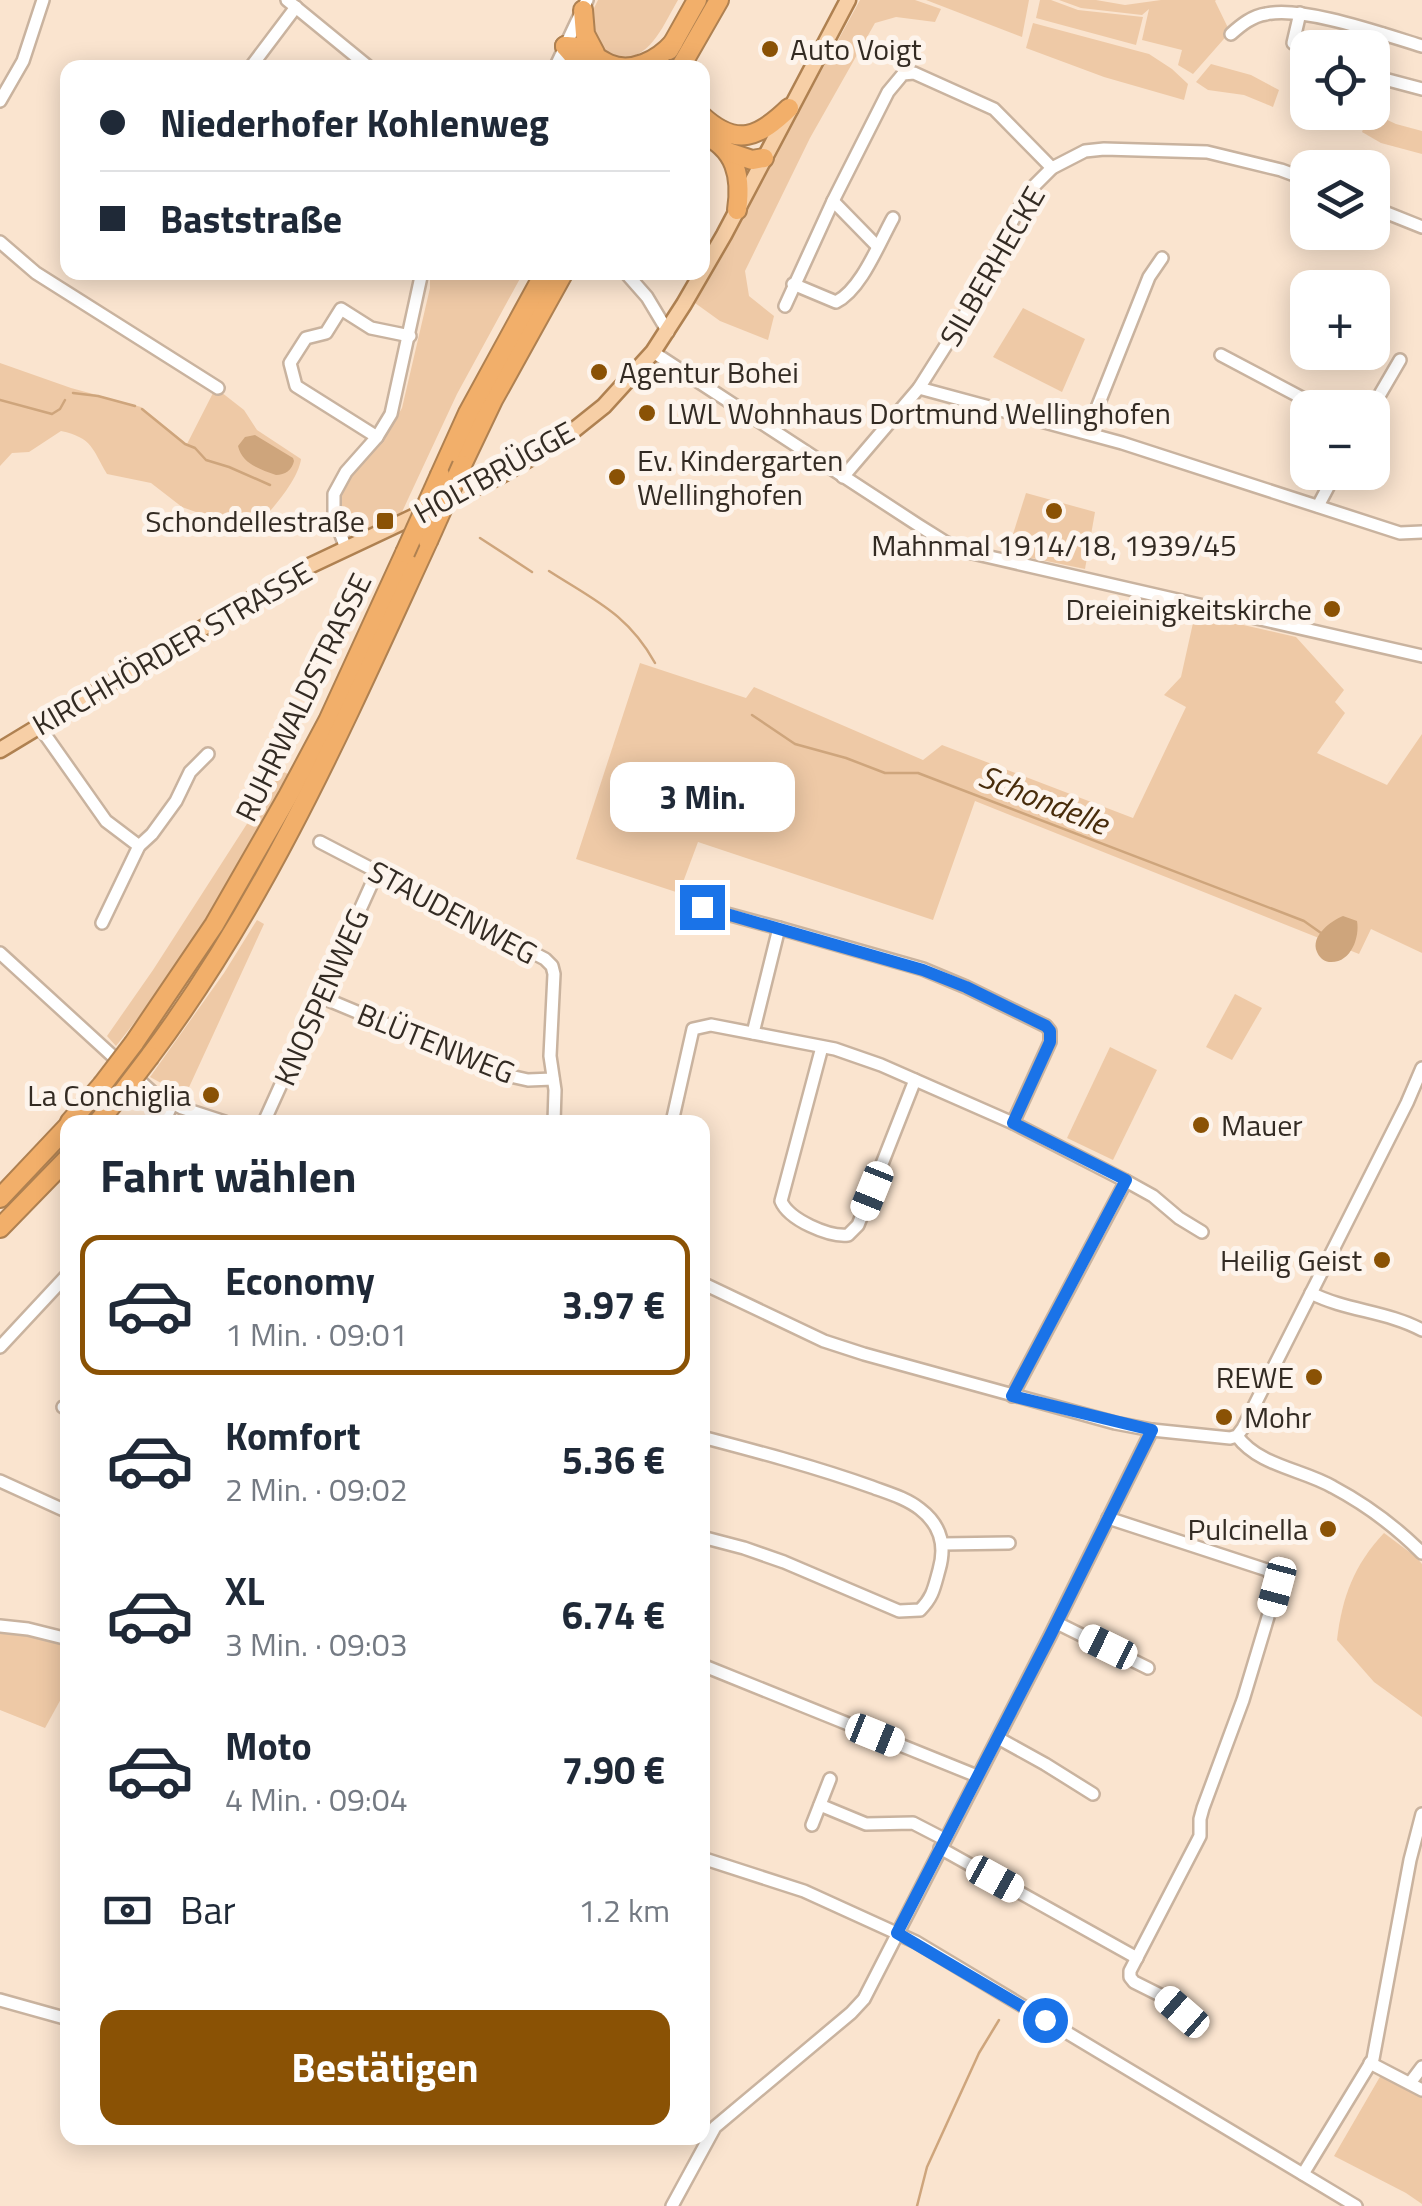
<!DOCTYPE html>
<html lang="de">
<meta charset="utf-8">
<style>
:root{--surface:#fff;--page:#f2f2f3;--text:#1f2937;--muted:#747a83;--line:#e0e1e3;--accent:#8a5205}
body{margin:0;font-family:"Titillium Web",sans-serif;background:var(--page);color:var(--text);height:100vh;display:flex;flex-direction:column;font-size:38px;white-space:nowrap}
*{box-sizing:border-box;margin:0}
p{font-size:32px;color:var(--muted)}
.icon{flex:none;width:55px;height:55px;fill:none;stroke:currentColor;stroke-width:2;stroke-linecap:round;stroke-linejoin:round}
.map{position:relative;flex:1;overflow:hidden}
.details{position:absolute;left:60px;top:1115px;width:650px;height:1030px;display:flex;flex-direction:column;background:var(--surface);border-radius:20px;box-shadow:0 5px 25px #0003}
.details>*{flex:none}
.banner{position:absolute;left:60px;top:60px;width:650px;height:220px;border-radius:20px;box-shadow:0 5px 25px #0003;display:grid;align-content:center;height:220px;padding:0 40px;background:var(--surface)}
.buttons{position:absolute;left:1290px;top:30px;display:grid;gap:20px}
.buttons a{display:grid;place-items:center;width:100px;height:100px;border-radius:20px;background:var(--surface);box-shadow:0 5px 25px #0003;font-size:50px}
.end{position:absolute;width:45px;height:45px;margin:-22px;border:12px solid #1a73e8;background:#fff;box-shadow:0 0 0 5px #fff}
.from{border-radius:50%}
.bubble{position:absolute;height:70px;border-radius:20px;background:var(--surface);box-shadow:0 5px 25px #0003;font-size:32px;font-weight:700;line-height:70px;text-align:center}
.car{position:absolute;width:30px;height:60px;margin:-30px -15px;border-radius:12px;box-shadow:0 0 8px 2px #0007;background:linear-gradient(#fff 24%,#345 0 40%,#fff 0 76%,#345 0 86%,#fff 0)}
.banner b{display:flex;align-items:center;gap:35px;height:95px;font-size:38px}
.banner b+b{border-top:2px solid var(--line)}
.banner i{width:25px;height:25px;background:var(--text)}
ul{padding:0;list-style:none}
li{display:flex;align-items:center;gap:30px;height:140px;margin:0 20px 15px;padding:0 20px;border:5px solid transparent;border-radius:20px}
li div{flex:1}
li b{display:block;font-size:38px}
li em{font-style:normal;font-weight:700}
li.on{border-color:var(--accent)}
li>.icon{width:90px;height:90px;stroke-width:1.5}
h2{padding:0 40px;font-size:45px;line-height:120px}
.pay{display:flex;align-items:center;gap:25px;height:110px;padding:0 40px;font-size:38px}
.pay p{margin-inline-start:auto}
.button{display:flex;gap:20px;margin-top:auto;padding:20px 40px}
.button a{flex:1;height:115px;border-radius:20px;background:var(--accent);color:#fff;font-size:40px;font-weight:700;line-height:115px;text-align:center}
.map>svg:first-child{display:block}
</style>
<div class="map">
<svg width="1422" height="2206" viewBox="0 0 1422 2206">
<rect width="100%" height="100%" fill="#fae4cf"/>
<g fill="#eec9a6">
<path d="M598 0H678C664 23 650 63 617 57 608 56 602 52 597 45 593 38 590 29 587 22Z"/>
<polygon points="860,0 915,0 941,9 935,22 896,17 875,23 810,138 745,271 749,296 774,316 768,340 720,321 695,303"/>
<polygon points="926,0 1029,0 1022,37"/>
<polygon points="1040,0 1051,0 1078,10 1143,17 1136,45 1036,18"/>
<polygon points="1059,0 1096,0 1125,5 1161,0 1216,0 1215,1 1230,32 1193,74 1178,65 1182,50 1142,40 1149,9 1142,15 1081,8"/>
<polygon points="1033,23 1149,54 1172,69 1188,84 1184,100 1104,77 1026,48"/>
<polygon points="1211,64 1251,75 1279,90 1273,107 1244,95 1208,90 1196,82"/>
<polygon points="1370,112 1396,124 1422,131 1422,154 1381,143 1362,132"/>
<polygon points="430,273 523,273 457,394 402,512 353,535 347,531 340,511 340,499 349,480 389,430 402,408 430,288"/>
<polygon points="1023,308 1085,339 1062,392 993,357"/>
<path d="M0 363 71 388 141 407 187 444 213 393 221 392 244 410 257 430 301 459C298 482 267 515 251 532L182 507 151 483 107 474C92 449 93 438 61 431L29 452 12 453 0 466Z"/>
<polygon points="1026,493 1095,512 1085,569 1007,553"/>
<polygon points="1195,614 1296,637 1344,690 1335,702 1345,713 1317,753 1387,785 1422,734 1422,953 1371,929 1359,954 975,801 933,920 698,842 679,893 576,859 640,663 746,698 754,687 923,760 942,745 1133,818 1186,707 1164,695 1181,677"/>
<path d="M281 771 288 774C238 868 183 963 116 1046L107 1036 153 970Z"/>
<polygon points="257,920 264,924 185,1096 150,1077 224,973"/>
<polygon points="1235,994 1262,1008 1232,1060 1206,1047"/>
<polygon points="1110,1047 1157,1070 1113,1160 1067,1138"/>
<path d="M1384 1533 1416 1557 1422 1564V1717L1374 1682 1337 1640C1342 1597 1354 1565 1384 1533Z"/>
<polygon points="0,1626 67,1639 67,1688 45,1728 0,1710"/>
<polygon points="1381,2075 1422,2098 1422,2204 1406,2193 1334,2156"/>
</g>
<g fill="#cea57c">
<path d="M255 435 293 458 294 461C292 470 285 475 276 475 260 469 242 464 238 446L245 437Z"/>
<path d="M1343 916 1357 921C1360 937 1351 964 1329 962 1323 961 1319 957 1317 952 1310 936 1331 921 1343 916Z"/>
</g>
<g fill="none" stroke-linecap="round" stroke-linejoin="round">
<g stroke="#cea57c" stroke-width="2.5">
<polyline points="73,393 98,396 135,406"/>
<polyline points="0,400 52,414 60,409 65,400"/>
<polyline points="142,409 185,444 195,448 206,460 229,467 270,485"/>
<polyline points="480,538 532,572"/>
<path d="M549 571C594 600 628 614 655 663"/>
<polyline points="752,715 795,744 846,758 885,773 918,773 1304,921 1321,933"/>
<polyline points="917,2206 927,2167 979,2053 999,2020"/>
</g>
<g stroke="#c9b39f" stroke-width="16">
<g id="minor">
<polyline points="287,0 370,68"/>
<path d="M1231 34C1241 25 1252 16 1266 14 1304 6 1382 34 1422 46"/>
<polyline points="1293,43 1300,13"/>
<polyline points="250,68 296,7"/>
<polyline points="555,68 587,0"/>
<polyline points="1373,76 1422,89"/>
<polyline points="1372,80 1383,34"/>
<polyline points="0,101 23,61 43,0"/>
<polyline points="833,201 877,246"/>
<polyline points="1372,207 1422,227"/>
<polyline points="0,242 36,273 218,388"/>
<polyline points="280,272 283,272"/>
<polyline points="625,272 647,297 668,332"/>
<path d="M793 284 836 302C861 290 879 243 893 218"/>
<polyline points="785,306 833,201 888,92 903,74 914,73 994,109 1052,168"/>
<polyline points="653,352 918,525 945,542 968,552 1422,656"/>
<polyline points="1221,355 1321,408"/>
<polyline points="919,388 1122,443 1400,533 1422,532"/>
<polyline points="1372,408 1400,360"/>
<polyline points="1087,433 1149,277 1162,258"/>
<polyline points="377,437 296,386 290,363 306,338 326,333 341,309 371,328 410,336"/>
<polyline points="843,477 919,388 962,320 1017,212 1030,190 1052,168 1085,151 1104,149 1207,152 1281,170 1308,180"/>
<polyline points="1318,506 1336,472"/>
<polyline points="346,549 334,515 334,494 346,472 377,437 391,414 422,272"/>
<polyline points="39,726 106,821 139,846"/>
<polyline points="320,842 545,959 552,966 554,974 550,1056 555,1090 554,1122"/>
<polyline points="701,907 779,928"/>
<polyline points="102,923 139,846 152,834 176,801 190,772 208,754"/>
<polyline points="0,953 153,1093 182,1108 225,1122"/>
<polyline points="321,997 510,1076 528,1080 553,1079"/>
<polyline points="753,1033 779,928 923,969 966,987 1046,1026 1050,1031 1050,1042 1013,1123"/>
<path d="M822 1047 781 1201C789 1220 829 1237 848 1235L858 1225 915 1080"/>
<polyline points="164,1122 172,1104"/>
<polyline points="264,1122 377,872"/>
<polyline points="672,1122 693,1029 711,1025 835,1049 881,1065 1013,1123 1126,1181 1153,1196 1179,1218 1202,1232"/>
<polyline points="702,1283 824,1341 864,1354 1115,1423 1152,1430 1230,1438 1237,1436 1243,1428 1407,1103 1422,1068"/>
<path d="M1311 1293C1346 1311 1387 1311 1422 1330"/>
<polyline points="0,1347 68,1274"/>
<polyline points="1012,1396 1126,1181"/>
<polyline points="63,1407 68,1410"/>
<path d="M1237 1436C1259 1466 1302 1469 1333 1487 1365 1504 1396 1527 1422 1553"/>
<path d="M702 1437C759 1452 816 1467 872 1487 888 1493 906 1498 920 1509 941 1525 946 1546 939 1570 934 1588 933 1597 920 1610L899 1611 784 1562 744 1548 702 1537"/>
<polyline points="0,1481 68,1512"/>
<polyline points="1108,1518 1267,1570 1275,1578 1277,1587 1243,1700 1203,1808 1200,1819 1200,1836 1130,1971 1130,1977 1134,1982 1166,1998 1182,2012"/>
<polyline points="943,1544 1009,1543"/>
<polyline points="1057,1623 1148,1668"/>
<polyline points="0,1626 28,1629 68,1639"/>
<polyline points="702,1665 977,1776"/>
<polyline points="998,1738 1045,1764 1093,1794"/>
<polyline points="820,1805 866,1824 913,1823 944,1839"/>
<polyline points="812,1825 830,1779"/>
<polyline points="940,1848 1137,1958"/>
<polyline points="702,1858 804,1891 916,1942 1356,2206"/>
<polyline points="0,2000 68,2019"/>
<polyline points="1370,2063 1422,2090"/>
<polyline points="1410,2083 1422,2067"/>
<polyline points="1303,2174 1373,2059 1410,1860 1422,1814"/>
<polyline points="672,2206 715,2127 851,2013 864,1999 1050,1636 1152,1430"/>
</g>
</g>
<g stroke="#af8151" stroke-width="19">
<polyline id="major" points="0,750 152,658 305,568 498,477 564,438 604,406 653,352 684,304 724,235 848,0"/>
</g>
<g stroke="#af8151" stroke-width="22">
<g id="highway">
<polyline points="583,10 585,34 595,53"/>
<path d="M565 46C584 45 593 57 609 64 632 74 658 60 673 43"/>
<polyline points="565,46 584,68"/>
<polyline points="669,50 697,0"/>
<polyline points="680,68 719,0"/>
<path d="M702 116C737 148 759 137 789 108"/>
<path d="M702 134C736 148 742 177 737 210"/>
<polyline points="728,152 752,160 764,158"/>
<polyline points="462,465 493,400 564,272"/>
<polyline points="440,475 468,413 545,272"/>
<polyline points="134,1043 214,925 288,796 328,721 405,553"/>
<path d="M150 1056C268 899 346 719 428 541"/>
<polyline points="70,1122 102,1085"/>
<polyline points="98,1122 118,1098"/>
<polyline points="0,1198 68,1126"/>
<polyline points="0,1228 68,1158"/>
</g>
</g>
<use href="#minor" stroke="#fff" stroke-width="11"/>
<use href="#major" stroke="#f7cfa6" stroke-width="14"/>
<use href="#highway" stroke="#f2af6a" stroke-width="18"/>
<g stroke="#af8151" stroke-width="22" stroke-linecap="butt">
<g id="highway-bridge">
<polyline points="428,541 462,465"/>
<polyline points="405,553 440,475"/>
<polyline points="102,1085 134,1043"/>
<polyline points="118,1098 150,1056"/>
</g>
</g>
<use href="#highway-bridge" stroke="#f2af6a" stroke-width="18"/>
</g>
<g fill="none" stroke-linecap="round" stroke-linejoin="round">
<polyline stroke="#1a73e8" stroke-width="12" points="702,907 923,970 966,987 1046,1026 1050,1031 1050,1042 1013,1123 1126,1180 1012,1396 1152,1430 1050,1636 897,1933 1045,2020"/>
</g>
<g fill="#8a5205" stroke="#fdf4ec" stroke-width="4">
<circle cx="770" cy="49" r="10"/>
<circle cx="599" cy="372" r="10"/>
<circle cx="647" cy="413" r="10"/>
<circle cx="617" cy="477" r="10"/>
<circle cx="1054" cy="511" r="10"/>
<rect x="375" y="511" width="20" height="20" rx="5"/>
<circle cx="1332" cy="609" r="10"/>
<circle cx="211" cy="1095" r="10"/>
<circle cx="1201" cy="1125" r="10"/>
<circle cx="1382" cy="1260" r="10"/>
<circle cx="1314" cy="1377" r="10"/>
<circle cx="1224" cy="1417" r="10"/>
<circle cx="1328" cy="1529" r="10"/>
</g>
<g text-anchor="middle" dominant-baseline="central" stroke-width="10" stroke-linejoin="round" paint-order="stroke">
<g font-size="30" fill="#332b23" stroke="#fdf4ec" text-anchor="start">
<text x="790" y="49">Auto Voigt</text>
<text x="619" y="372">Agentur Bohei</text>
<text x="667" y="413">LWL Wohnhaus Dortmund Wellinghofen</text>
<text x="637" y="460">Ev. Kindergarten<tspan x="637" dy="34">Wellinghofen</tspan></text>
<text x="365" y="521" text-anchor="end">Schondellestraße</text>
<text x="1054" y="545" text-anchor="middle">Mahnmal 1914/18, 1939/45</text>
<text x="1312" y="609" text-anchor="end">Dreieinigkeitskirche</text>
<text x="191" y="1095" text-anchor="end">La Conchiglia</text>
<text x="1221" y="1125">Mauer</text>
<text x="1362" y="1260" text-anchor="end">Heilig Geist</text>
<text x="1294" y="1377" text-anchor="end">REWE</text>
<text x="1244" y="1417">Mohr</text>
<text x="1308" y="1529" text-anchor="end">Pulcinella</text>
</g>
<g font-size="30" fill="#332b23" stroke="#fdf4ec">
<text transform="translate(992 266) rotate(-60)">SILBERHECKE</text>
<text transform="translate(494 472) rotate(-29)">HOLTBRÜGGE</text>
<text transform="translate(172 648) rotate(-30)">KIRCHHÖRDER STRASSE</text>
<text transform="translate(303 697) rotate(-64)">RUHRWALDSTRASSE</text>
<text transform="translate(453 912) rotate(28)">STAUDENWEG</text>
<text transform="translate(321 997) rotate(-66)">KNOSPENWEG</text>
<text transform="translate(436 1043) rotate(22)">BLÜTENWEG</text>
</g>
<g font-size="32" font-style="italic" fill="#482c0b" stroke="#fdf4ec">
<text transform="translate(1044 799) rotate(22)">Schondelle</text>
</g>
</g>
</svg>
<div class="buttons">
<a><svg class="icon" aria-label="locate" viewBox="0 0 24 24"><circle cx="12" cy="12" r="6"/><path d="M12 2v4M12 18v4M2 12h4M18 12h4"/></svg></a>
<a><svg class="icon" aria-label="layers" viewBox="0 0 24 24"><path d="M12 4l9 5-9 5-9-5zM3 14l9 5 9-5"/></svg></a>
<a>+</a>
<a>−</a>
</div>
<i class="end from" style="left:1045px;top:2020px"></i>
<i class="end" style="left:702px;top:907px"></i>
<div class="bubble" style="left:610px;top:762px;width:185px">3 Min.</div>
<i class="car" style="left:872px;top:1191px;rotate:202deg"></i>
<i class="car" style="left:1277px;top:1587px;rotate:195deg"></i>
<i class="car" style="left:1108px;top:1647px;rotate:296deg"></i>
<i class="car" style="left:875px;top:1735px;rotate:112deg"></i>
<i class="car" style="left:995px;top:1879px;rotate:119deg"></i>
<i class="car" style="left:1182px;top:2012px;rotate:311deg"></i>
<div class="banner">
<b><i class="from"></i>Niederhofer Kohlenweg</b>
<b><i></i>Baststraße</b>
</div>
<section class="details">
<h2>Fahrt wählen</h2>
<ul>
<li class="on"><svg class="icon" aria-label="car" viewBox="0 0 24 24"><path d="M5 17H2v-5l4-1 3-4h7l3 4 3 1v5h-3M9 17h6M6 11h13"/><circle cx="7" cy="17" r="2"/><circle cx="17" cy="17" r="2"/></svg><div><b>Economy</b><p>1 Min. · 09:01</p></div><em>3.97 €</em></li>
<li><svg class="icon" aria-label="car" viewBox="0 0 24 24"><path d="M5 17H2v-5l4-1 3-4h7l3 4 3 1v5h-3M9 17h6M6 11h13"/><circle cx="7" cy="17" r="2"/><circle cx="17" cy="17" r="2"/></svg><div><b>Komfort</b><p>2 Min. · 09:02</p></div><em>5.36 €</em></li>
<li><svg class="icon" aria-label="car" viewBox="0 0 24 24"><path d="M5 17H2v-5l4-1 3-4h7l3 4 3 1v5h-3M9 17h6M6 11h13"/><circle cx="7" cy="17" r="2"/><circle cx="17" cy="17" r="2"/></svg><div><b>XL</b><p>3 Min. · 09:03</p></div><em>6.74 €</em></li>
<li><svg class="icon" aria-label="car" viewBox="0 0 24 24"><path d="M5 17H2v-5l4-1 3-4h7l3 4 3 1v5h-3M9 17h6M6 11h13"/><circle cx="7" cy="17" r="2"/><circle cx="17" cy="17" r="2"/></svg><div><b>Moto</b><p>4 Min. · 09:04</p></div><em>7.90 €</em></li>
</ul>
<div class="pay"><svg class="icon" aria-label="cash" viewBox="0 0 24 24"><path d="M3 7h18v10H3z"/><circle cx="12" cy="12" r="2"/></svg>Bar<p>1.2 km</p></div>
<div class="button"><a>Bestätigen</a></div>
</section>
</div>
